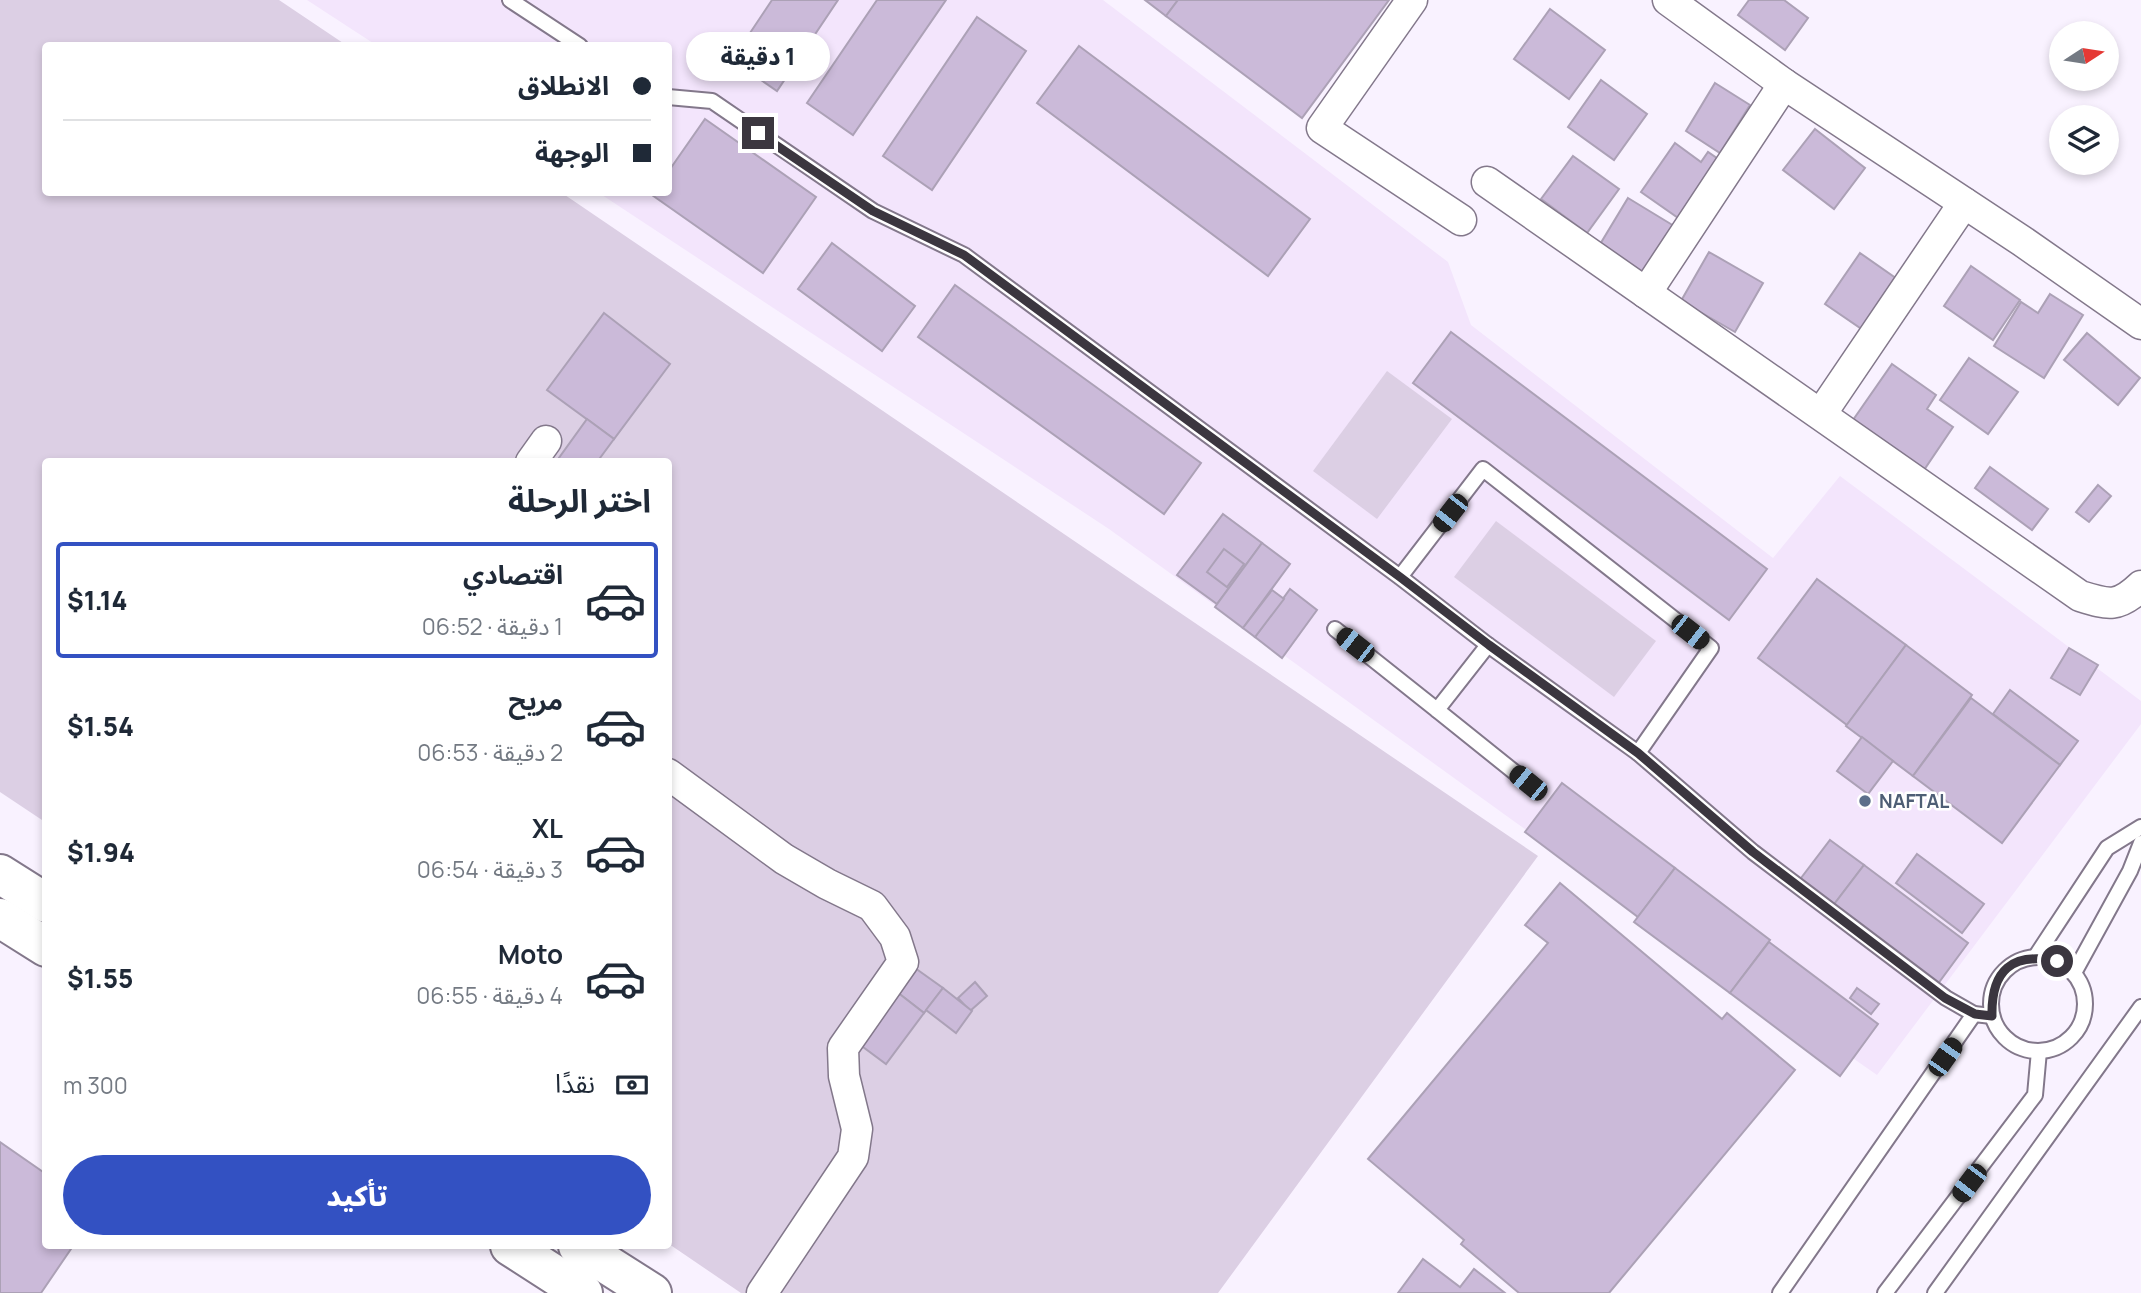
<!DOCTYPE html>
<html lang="ar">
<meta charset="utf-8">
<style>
:root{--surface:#fff;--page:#f2f2f3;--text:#1f2937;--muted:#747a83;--line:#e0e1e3;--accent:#3351c2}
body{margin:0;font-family:Manrope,"Noto Sans Arabic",sans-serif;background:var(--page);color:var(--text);direction:rtl;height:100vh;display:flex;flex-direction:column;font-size:26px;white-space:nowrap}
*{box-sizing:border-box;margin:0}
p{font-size:23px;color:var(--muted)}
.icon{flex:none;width:38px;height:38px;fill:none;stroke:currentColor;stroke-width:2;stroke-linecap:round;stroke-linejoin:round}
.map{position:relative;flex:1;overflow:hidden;direction:ltr}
.sheet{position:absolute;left:42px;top:458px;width:630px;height:791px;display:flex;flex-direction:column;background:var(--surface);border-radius:7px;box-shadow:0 4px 10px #0003;direction:rtl}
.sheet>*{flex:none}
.top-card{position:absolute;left:42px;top:42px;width:630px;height:154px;border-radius:7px;box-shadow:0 4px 10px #0003;direction:rtl;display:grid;align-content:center;height:154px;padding:0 21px;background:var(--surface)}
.needle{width:46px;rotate:78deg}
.fabs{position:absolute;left:2049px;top:21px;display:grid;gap:14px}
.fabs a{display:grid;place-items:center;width:70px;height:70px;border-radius:50%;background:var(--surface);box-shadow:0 4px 10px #0003;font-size:35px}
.end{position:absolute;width:32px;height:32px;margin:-16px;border:9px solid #3b363f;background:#fff;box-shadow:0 0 0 4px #fff}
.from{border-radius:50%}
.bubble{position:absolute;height:49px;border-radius:24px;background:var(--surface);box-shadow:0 4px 10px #0003;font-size:23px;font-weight:800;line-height:49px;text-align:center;direction:rtl}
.car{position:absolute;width:21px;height:42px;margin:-21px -10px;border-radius:9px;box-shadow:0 0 5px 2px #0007;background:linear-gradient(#222 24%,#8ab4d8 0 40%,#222 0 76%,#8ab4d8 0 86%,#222 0)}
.top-card b{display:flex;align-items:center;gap:24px;height:66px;font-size:26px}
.top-card b+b{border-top:2px solid var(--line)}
.top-card i{width:18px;height:18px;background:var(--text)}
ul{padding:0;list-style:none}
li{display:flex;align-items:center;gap:21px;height:116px;margin:0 14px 10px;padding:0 7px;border:4px solid transparent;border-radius:7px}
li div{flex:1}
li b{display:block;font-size:26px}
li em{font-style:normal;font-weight:800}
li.on{border-color:var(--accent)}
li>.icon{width:63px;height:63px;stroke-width:1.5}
h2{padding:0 21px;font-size:32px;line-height:84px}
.pay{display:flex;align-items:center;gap:18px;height:77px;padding:0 21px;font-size:26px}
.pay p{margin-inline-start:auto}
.cta{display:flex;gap:14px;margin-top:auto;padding:14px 21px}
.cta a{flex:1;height:80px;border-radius:42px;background:var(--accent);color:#fff;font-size:28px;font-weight:800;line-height:80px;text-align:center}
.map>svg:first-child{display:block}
</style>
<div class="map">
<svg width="2141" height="1293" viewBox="0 0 2141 1293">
<rect width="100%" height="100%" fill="#f9f2ff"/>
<polygon fill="#f3e5fc" points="307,0 1103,0 1448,262 1471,325 1773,558 1840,476 2141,701 2141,724 1877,1075 1515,822 1109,529 599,193 668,192 668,46 376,45"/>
<g fill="#dccfe4">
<polygon points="0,0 279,0 346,45 46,46 46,192 562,193 1538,856 1218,1293 741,1293 669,1244 668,462 46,462 45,822 0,792"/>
<polygon points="1387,371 1452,419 1377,519 1313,471"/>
<polygon points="1496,521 1656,641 1614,697 1454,577"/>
</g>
<g fill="#cbbad9" stroke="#aca1b6" stroke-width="2">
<polygon points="772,0 838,0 777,91 732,60"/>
<polygon points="877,0 946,0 853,135 807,103"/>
<polygon points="1145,0 1178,0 1166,16"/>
<polygon points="1178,0 1389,0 1302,118 1166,16"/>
<polygon points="1749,0 1784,0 1808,18 1785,50 1738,15"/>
<polygon points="1550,9 1605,50 1569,99 1514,59"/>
<polygon points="977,17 1026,51 932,190 883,156"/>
<polygon points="1079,46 1310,219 1268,276 1037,103"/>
<polygon points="1601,80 1647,114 1614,160 1568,127"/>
<polygon points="1715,83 1750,105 1720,153 1686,131"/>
<polygon points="705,119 816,197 763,273 652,195 654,192 668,192 668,172"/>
<polygon points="1815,129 1865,168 1834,209 1783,170"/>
<polygon points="1675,143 1701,162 1708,152 1724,163 1684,222 1641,192"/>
<polygon points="1573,156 1619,189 1587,233 1541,199"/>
<polygon points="1628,198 1679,229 1650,277 1599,246"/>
<polygon points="832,243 915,306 882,351 798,289"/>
<polygon points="1709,252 1763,283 1735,332 1681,301"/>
<polygon points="1860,253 1900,281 1866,332 1825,304"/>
<polygon points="1971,266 2020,300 1993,340 1944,306"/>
<polygon points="955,285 1201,463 1164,514 918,337"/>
<polygon points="2050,294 2083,315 2044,378 1994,346 2021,302 2038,313"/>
<polygon points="604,313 670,364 614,439 547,390"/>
<polygon points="1451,332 1767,569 1729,620 1413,383"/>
<polygon points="2087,333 2140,378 2118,405 2064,360"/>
<polygon points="1969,358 2018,392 1988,434 1940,400"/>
<polygon points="1892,364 1936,395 1927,409 1953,427 1924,470 1853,420"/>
<polygon points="587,419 614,439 597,462 556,462"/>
<polygon points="1990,467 2048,509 2032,530 1975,488"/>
<polygon points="2098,485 2111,496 2089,522 2076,512"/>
<polygon points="1223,514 1262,543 1217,604 1177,575"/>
<polygon points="1262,543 1290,564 1243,628 1215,607"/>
<polygon points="1224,549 1244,564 1227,587 1207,572"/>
<polygon points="1817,579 1906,645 1847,725 1758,658"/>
<polygon points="1290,589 1317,610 1282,658 1255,637"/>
<polygon points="1272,590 1284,599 1255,637 1243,628"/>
<polygon points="1906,645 1972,695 1913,776 1846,726"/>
<polygon points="2069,648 2098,665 2080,695 2051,678"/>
<polygon points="2010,690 2078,741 2060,765 1993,714"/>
<polygon points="1971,698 2060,765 2002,843 1913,776"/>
<polygon points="1862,737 1893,761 1868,794 1837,771"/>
<polygon points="1562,783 1675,868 1638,917 1525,832"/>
<polygon points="1830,840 1864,865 1832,907 1798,882"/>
<polygon points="1917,854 1984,904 1962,933 1896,883"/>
<polygon points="1864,865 1968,943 1937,985 1832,907"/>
<polygon points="1675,868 1770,940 1730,993 1634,922"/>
<polygon points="1560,883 1722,1019 1727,1013 1795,1070 1609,1293 1519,1293 1461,1244 1464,1240 1368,1159 1548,943 1525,925"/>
<polygon points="1769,942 1878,1024 1840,1076 1730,993"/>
<polygon points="915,968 943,988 924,1013 897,992"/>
<polygon points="975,982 987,996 970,1011 958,998"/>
<polygon points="943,988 972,1011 956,1033 926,1010"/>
<polygon points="1857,988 1879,1004 1871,1014 1850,998"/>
<polygon points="897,992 924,1013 886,1064 859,1044"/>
<polygon points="0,1142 46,1174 46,1246 73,1246 41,1293 0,1293"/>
<polygon points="1423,1259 1460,1287 1474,1269 1505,1293 1398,1293"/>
</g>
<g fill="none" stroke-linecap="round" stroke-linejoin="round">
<g stroke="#83788b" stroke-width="18">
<g id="lane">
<polyline points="510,0 580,46"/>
<polyline points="668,97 712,101 873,211 964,255 1400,577 1488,645 1638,753 1711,648 1483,469 1400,577"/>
<polyline points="1335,629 1437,710"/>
<polyline points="1488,645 1437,710 1528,783"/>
<polyline points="1638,753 1753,852 1946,998 1974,1014 1992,1016"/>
<polyline points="2036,956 2107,848 2141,827"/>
<circle cx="2038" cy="1004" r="47"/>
<polyline points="2074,973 2130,871 2141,843"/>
<polyline points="1780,1293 1974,1014"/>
<polyline points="1885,1293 2035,1095 2039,1051"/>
<polyline points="1935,1293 2141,1007"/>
</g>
</g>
<g stroke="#83788b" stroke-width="33">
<g id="street">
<polyline points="1412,0 1322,128 1461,220"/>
<polyline points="1668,0 1784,84 2022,241 2141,324"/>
<path d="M1487 182 2080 596C2109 605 2118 608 2141 586"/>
<polyline points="1646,293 1784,84"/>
<polyline points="1821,414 1964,203"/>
<polyline points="531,462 546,441"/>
<polyline points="668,774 784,859 827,884 872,906 895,937 903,962 843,1048 844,1076 857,1129 853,1157 762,1293"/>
</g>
</g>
<g stroke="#83788b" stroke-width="42">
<g id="secondary">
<polyline points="0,874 46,903"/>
<polyline points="0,918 46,947"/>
<polyline points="510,1246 583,1293"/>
<polyline points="578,1246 652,1293"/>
</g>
</g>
<use href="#lane" stroke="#fff" stroke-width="14"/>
<use href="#street" stroke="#fff" stroke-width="30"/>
<use href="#secondary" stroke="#fff" stroke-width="38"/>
</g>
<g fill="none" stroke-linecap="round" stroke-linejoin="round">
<path stroke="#3b363f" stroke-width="9" d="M758 133 873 211 964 255 1400 577 1489 645 1638 753 1753 852 1945 998 1975 1014 1992 1016C1991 970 2012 952 2057 961"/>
</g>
<circle fill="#5c6f8a" stroke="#fff" stroke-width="2.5" cx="1865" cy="801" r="7"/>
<g text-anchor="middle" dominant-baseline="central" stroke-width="5" stroke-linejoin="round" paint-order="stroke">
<g font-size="19" font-weight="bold" fill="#4e5e75" stroke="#fff" text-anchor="start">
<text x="1879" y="801">NAFTAL</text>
</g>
</g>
</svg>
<div class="fabs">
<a><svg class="needle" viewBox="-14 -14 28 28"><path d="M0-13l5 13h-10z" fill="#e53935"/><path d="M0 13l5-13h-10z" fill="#747a83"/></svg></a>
<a><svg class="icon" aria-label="layers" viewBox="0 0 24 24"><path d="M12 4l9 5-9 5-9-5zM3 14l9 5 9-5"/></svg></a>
</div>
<i class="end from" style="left:2057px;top:961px"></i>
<i class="end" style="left:758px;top:133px"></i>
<div class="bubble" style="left:686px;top:32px;width:144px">1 دقيقة</div>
<i class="car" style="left:1450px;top:513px;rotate:218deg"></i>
<i class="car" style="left:1690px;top:632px;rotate:128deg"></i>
<i class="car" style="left:1355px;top:645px;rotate:308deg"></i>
<i class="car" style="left:1528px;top:783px;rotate:309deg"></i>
<i class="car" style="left:1945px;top:1057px;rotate:35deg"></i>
<i class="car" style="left:1969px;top:1183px;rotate:217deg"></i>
<div class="top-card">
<b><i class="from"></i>الانطلاق</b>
<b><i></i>الوجهة</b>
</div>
<section class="sheet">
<h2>اختر الرحلة</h2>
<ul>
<li class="on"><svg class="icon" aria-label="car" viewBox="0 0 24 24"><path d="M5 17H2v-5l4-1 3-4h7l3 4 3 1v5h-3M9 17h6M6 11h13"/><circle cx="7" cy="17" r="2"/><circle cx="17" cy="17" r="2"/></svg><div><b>اقتصادي</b><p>1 دقيقة · 06:52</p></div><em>$1.14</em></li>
<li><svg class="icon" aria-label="car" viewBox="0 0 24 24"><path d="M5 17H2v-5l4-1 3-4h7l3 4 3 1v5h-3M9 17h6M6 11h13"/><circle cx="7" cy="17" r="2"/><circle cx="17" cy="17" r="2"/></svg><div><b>مريح</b><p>2 دقيقة · 06:53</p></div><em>$1.54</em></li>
<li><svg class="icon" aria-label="car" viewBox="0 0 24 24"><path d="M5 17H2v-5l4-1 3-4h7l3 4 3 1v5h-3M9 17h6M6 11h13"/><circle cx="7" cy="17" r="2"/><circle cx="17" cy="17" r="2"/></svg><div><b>XL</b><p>3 دقيقة · 06:54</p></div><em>$1.94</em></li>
<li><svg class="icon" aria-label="car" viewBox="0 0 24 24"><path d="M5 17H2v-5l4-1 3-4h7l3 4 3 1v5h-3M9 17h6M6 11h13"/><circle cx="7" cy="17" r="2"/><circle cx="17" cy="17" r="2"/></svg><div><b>Moto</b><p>4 دقيقة · 06:55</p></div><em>$1.55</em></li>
</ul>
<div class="pay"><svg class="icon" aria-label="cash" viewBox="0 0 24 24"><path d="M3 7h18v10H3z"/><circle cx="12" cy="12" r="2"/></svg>نقدًا<p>300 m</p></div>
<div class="cta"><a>تأكيد</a></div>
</section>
</div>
